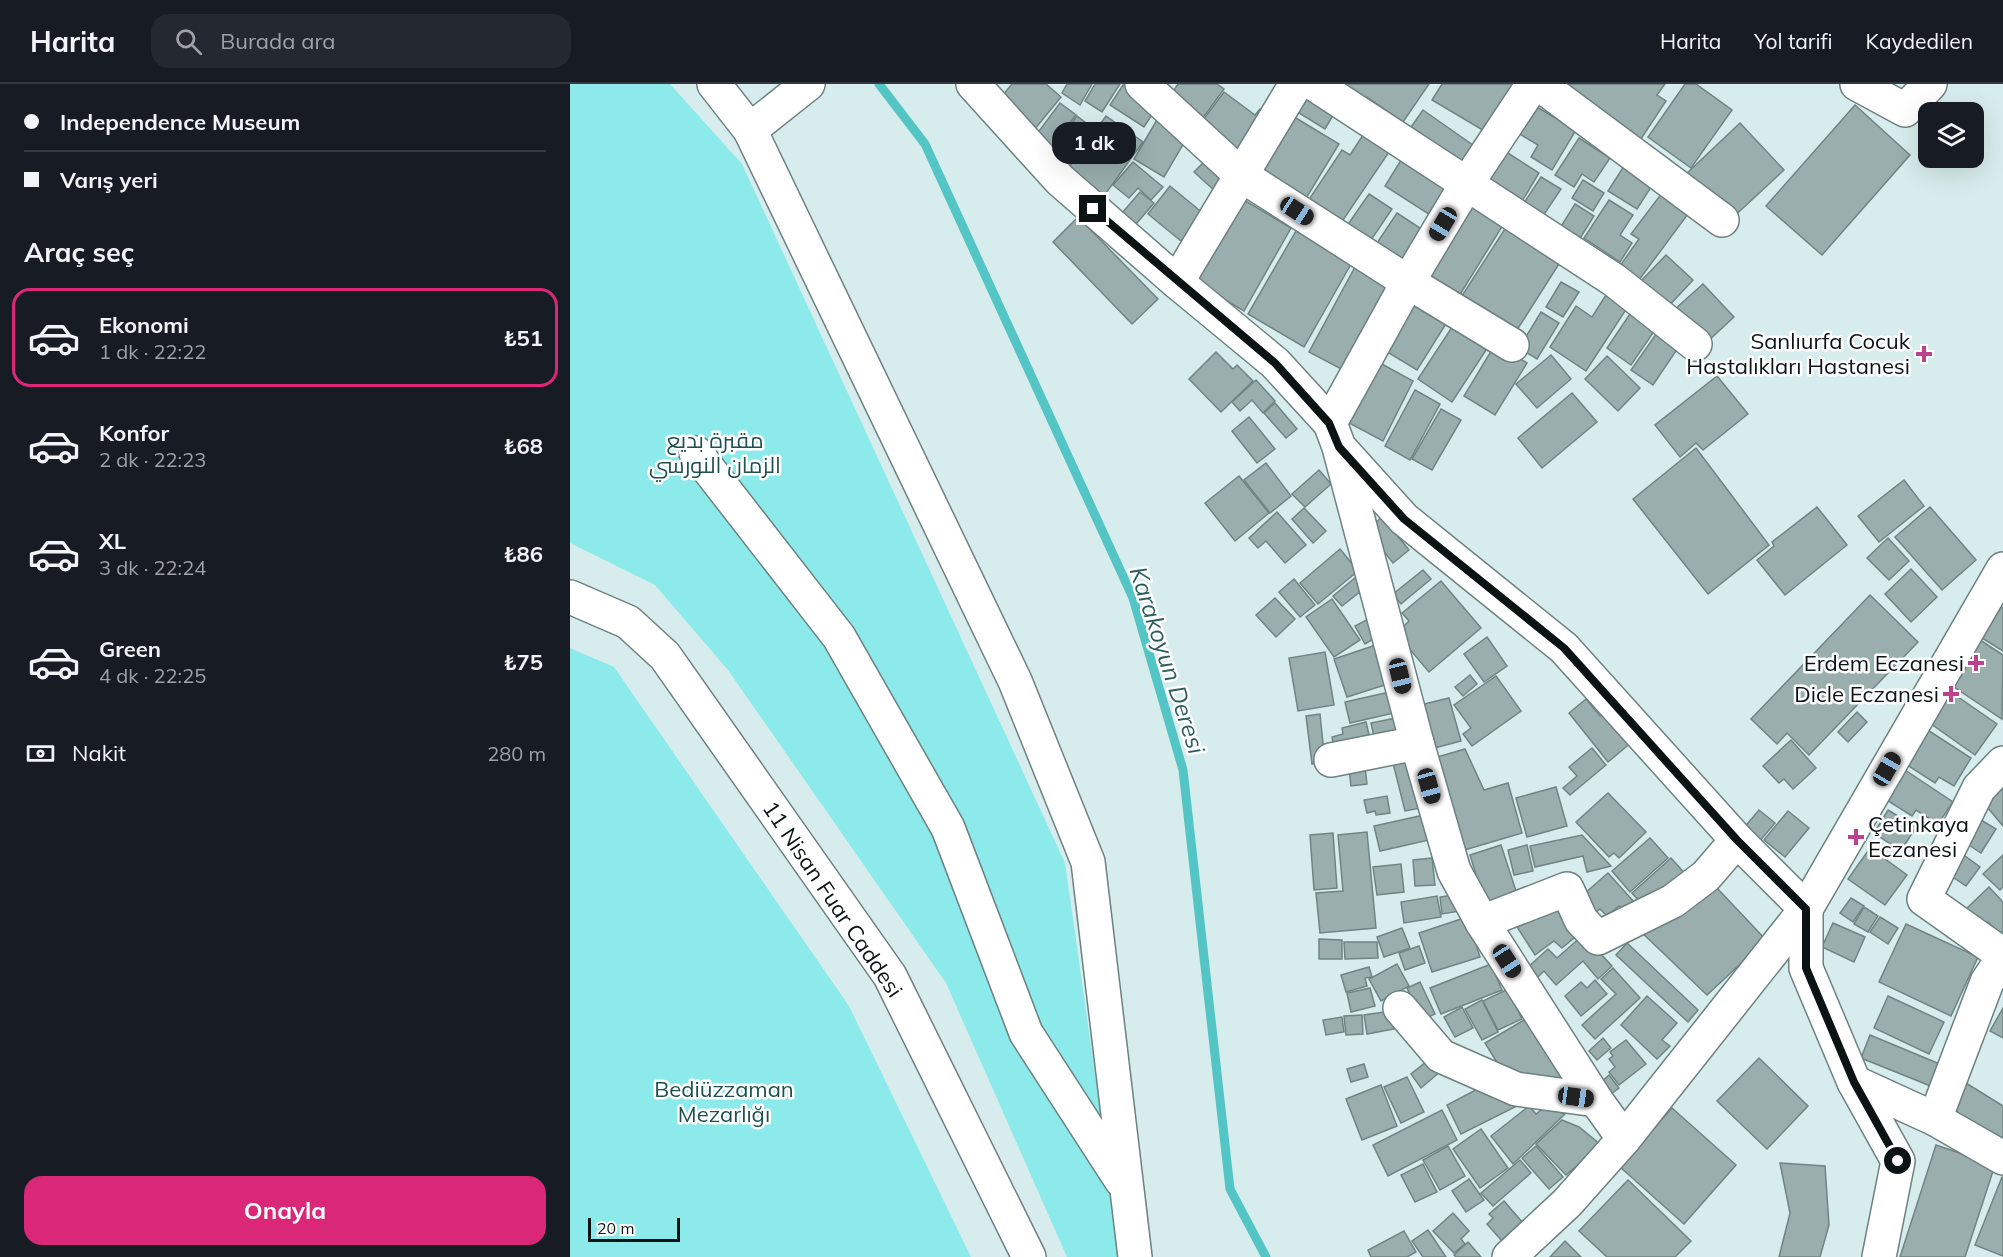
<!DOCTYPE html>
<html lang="tr">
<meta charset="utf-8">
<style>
:root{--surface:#171b24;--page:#242831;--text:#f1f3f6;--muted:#9ea1a6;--line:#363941;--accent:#db2777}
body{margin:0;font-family:Mulish,Cairo,sans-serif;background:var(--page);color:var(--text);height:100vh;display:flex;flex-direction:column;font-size:22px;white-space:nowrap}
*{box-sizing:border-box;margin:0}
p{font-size:20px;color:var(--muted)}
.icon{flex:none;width:33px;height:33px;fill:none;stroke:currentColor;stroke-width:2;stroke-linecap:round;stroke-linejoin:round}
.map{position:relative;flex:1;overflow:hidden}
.panel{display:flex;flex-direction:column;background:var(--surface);width:570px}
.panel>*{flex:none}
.guide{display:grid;align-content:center;height:132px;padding:0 24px;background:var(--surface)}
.tools{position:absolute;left:1348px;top:18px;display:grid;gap:12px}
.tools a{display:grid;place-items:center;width:66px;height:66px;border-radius:12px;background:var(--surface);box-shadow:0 6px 24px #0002;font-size:30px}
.scale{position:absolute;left:18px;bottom:15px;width:92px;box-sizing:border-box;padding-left:6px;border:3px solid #0c1313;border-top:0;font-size:16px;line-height:21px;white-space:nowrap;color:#0c1313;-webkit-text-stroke:4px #fff;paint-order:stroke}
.end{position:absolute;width:27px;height:27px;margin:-14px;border:8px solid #0c1313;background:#fff;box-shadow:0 0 0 3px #fff}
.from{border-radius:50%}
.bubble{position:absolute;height:42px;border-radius:18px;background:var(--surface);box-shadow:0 6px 24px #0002;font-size:20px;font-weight:700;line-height:42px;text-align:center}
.car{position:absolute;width:18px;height:36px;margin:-18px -9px;border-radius:8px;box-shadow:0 0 4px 2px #0007;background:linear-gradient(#222 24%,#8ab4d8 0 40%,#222 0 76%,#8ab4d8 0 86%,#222 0)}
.guide b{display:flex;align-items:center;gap:21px;height:57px;font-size:22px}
.guide b+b{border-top:2px solid var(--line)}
.guide i{width:15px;height:15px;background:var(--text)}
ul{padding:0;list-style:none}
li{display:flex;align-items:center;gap:18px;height:99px;margin:0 12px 9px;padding:0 12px;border:3px solid transparent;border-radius:18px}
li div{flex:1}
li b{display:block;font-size:22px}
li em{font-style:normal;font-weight:700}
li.on{border-color:var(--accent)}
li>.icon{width:54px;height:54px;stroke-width:1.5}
h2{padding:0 24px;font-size:27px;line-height:72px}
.pay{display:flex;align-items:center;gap:15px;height:66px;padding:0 24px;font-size:22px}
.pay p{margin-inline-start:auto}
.button{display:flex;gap:12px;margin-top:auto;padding:12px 24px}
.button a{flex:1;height:69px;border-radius:18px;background:var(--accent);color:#fff;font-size:24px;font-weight:700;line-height:69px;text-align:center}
header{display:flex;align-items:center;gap:36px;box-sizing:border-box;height:84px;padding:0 30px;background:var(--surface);border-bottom:2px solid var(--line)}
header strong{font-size:28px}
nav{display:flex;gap:33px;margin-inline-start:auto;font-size:21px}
.search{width:420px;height:54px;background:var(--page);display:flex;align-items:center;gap:15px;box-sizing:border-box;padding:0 21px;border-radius:18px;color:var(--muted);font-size:22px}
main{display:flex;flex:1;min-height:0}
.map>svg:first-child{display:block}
</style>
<header>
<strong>Harita</strong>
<div class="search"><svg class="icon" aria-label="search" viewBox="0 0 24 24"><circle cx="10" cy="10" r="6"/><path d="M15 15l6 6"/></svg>Burada ara</div>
<nav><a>Harita</a><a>Yol tarifi</a><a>Kaydedilen</a></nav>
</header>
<main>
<section class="panel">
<div class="guide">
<b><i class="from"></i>Independence Museum</b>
<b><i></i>Varış yeri</b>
</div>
<h2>Araç seç</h2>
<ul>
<li class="on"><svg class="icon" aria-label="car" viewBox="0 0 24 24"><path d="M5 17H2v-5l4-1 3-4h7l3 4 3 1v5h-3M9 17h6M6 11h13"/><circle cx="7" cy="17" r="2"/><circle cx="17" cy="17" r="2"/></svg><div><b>Ekonomi</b><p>1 dk · 22:22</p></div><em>₺51</em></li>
<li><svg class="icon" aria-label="car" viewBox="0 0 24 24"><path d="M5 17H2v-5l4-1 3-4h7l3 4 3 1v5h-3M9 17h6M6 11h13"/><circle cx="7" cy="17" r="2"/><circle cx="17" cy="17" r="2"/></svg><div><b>Konfor</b><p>2 dk · 22:23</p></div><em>₺68</em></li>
<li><svg class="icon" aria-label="car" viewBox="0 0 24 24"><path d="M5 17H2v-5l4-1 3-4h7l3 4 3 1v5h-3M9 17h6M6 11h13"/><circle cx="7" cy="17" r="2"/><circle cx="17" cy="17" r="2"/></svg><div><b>XL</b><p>3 dk · 22:24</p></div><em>₺86</em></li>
<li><svg class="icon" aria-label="car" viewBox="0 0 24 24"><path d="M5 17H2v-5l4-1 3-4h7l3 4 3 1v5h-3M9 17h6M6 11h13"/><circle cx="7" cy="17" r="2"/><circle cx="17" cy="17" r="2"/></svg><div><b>Green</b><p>4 dk · 22:25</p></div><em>₺75</em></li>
</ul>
<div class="pay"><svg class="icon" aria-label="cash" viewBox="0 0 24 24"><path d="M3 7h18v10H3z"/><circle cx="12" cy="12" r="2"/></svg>Nakit<p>280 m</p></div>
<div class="button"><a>Onayla</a></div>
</section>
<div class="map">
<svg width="1433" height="1173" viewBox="0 0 1433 1173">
<rect width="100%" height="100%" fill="#d7ecec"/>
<g fill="#8ceaea">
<polygon points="0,0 100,0 172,80 495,779 551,1173 497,1173 376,899 158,586 85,501 0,459"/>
<polygon points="0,564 44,583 279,922 401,1173 0,1173"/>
</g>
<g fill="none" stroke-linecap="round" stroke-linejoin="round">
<polyline stroke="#54c5c5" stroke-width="9" points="309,0 355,60 563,514 613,686 660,1105 696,1173"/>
</g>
<g fill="#9aaeae" stroke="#708483" stroke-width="1.5">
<polygon points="442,0 476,0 491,13 460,51 427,18"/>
<polygon points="497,0 522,0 510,21 492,9"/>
<polygon points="525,0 550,0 532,28 515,17"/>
<polygon points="608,0 647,0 654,5 627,42 602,9"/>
<polygon points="758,0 859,0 833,38 797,13 791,23"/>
<polygon points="872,0 945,0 916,48 862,16"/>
<polygon points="991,0 1095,0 1087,11 1096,17 1067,61"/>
<polygon points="1115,0 1126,0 1162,26 1121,84 1078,53"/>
<polygon points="553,1 587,23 574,43 540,21"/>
<polygon points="734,2 768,23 755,45 721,24"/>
<polygon points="654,8 685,31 690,25 699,31 670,70 630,40"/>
<polygon points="490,19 506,31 481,63 466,51"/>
<polygon points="1285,21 1340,71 1252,171 1196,122"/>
<polygon points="965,22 1006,46 982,86 961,73 968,61 948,49"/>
<polygon points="853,26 907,64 890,88 836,50"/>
<polygon points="716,28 769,60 732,121 679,89"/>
<polygon points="507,32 525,46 498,81 480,67"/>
<polygon points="536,32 573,58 531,116 494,90"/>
<polygon points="588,34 618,52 594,93 564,75"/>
<polygon points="1170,39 1214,86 1158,138 1114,92"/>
<polygon points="793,51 819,68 769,142 736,120 772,66 780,71"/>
<polygon points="1009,54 1040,74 1024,98 1012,90 1004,103 985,91"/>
<polygon points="930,64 969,89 951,119 912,94"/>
<polygon points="836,68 889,103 868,136 815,102"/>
<polygon points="641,71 661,90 645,107 624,88"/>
<polygon points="563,78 593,103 581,116 568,104 559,114 543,101"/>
<polygon points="1054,82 1083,100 1067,125 1038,107"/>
<polygon points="971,93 991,105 971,135 952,122"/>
<polygon points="1013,96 1034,109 1023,127 1002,114"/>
<polygon points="600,102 634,130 611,157 578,130"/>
<polygon points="570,108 584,119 560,147 547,135"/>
<polygon points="1092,109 1118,130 1066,200 1047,186 1069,155 1061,150"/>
<polygon points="799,110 822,125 797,162 774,146"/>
<polygon points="667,112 721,144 674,227 619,195"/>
<polygon points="1039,116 1063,131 1050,151 1062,159 1050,178 1014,154"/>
<polygon points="895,117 933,141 886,217 848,193"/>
<polygon points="1005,120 1024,132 1004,164 985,152"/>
<polygon points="827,129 856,148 831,184 803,165"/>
<polygon points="508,133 588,215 562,240 483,158"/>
<polygon points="940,137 994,172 947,246 888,218"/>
<polygon points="726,147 781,180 734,263 678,230"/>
<polygon points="1096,171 1123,196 1097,224 1070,198"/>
<polygon points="785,183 821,202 775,287 739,268"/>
<polygon points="991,198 1009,208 993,233 976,223"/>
<polygon points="1133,200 1164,233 1136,259 1104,226"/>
<polygon points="1036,211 1057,224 1016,287 980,263 1006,222 1022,233"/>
<polygon points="841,212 879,235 847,286 809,263"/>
<polygon points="1062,227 1087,243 1061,281 1037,264"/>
<polygon points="971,228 989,239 967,275 949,264"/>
<polygon points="886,237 920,260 882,318 848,295"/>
<polygon points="1091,243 1112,258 1083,301 1061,286"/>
<polygon points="926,259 957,279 925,331 894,312"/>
<polygon points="646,268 663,285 667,281 683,297 651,328 619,295"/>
<polygon points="981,271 1001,295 967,324 946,300"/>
<polygon points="1037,272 1070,304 1048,327 1015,295"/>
<polygon points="810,279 843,297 813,357 779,339"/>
<polygon points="1147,292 1178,330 1133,366 1126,359 1110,373 1085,341"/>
<polygon points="686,296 705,317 693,329 682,316 670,327 662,318"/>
<polygon points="845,306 870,320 840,376 815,362"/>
<polygon points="1002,309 1027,338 972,384 948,354"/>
<polygon points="705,319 727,345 716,354 694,329"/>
<polygon points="871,325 891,336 862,386 842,375"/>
<polygon points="679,333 705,365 687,379 662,347"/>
<polygon points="1126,364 1199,461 1138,510 1063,415"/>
<polygon points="696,379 721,412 700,429 674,396"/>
<polygon points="749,386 761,400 735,423 722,410"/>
<polygon points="669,392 699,429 665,457 635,419"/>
<polygon points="1334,396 1354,422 1309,458 1288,432"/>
<polygon points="1247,423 1277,461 1215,511 1187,476 1204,462 1202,458"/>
<polygon points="1360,423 1406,476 1372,506 1325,453"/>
<polygon points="734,424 756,447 743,459 722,435"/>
<polygon points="707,428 736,461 715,479 696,457 688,464 679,454"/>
<polygon points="812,433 839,466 823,479 797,446"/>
<polygon points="1318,454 1339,477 1319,496 1297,474"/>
<polygon points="770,465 788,487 748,520 730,499"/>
<polygon points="1341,485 1367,513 1341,538 1315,510"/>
<polygon points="853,486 861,495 831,520 823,510"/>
<polygon points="786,493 795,504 772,522 763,512"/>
<polygon points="724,495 745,521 730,533 709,508"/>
<polygon points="871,497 911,544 859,588 837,562 834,542 839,537 832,529"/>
<polygon points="1300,511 1348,558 1239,671 1217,649 1207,660 1181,635"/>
<polygon points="705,514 725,535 706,553 686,531"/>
<polygon points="762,515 790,556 764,573 736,533"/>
<polygon points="1431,523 1433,524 1433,567 1412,554"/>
<polygon points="806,531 815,548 795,560 785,542"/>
<polygon points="917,553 937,582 914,598 894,570"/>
<polygon points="1410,556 1433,571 1432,635 1381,601"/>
<polygon points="812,559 824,598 777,613 764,575"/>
<polygon points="755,568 764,621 728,627 719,574"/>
<polygon points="900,591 907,600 893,612 885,603"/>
<polygon points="926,592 951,627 902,662 893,650 901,644 884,621"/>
<polygon points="1378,606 1427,640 1405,671 1357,637"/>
<polygon points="824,607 828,628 780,639 775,618"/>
<polygon points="879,614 891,657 861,665 850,621"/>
<polygon points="1016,615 1030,632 1037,626 1062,658 1038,678 999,629"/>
<polygon points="1287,628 1297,638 1278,658 1268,648"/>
<polygon points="750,630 755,679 742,680 736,632"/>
<polygon points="831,633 834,651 805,657 801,639"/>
<polygon points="796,638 801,659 765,667 762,653 773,650 772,644"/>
<polygon points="1353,643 1401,674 1384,702 1369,693 1365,699 1331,677"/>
<polygon points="1221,656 1246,684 1223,705 1214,695 1209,699 1193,682"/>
<polygon points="1022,664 1036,681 1000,711 993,704 1007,692 999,683"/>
<polygon points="895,665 914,706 938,699 952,749 891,767 864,674"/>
<polygon points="839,671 851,724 835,727 822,675"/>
<polygon points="794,675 797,700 781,702 778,676"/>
<polygon points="1332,684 1383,718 1368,740 1346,726 1342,732 1312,713"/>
<polygon points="1433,702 1433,742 1413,718"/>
<polygon points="986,703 997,742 957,753 946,714"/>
<polygon points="1038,709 1076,748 1049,774 1044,769 1039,773 1006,738"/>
<polygon points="817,712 820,729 806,731 805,727 797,729 794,716"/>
<polygon points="1189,726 1205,739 1188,759 1172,746"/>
<polygon points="1318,726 1346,743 1331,767 1304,749"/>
<polygon points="1218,727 1239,744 1215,773 1194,756"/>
<polygon points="854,731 859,756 810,767 804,742"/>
<polygon points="1411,736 1426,745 1411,769 1396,759"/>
<polygon points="797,748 806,844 750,849 746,809 773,807 768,751"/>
<polygon points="763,749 767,804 744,806 740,751"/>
<polygon points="1012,751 1041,782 1017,788 1013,772 965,783 960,762"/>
<polygon points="1080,754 1098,774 1060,808 1042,787"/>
<polygon points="931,761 948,813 916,824 900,771"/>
<polygon points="957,761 963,787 944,791 938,766"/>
<polygon points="1300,764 1337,791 1315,821 1278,795"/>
<polygon points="1391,769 1410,783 1396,802 1377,789"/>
<polygon points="1433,771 1433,803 1430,806 1413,790"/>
<polygon points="862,774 865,801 845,802 843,776"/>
<polygon points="1101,774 1119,794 1075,824 1062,809"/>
<polygon points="831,780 834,808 807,811 803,783"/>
<polygon points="1038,789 1064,818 1054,826 1049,822 1037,832 1030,825 1020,833 1006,817"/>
<polygon points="1419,803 1433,818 1433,847 1430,850 1418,838 1411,845 1394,827"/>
<polygon points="1147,804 1196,856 1137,911 1066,843"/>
<polygon points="888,810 890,827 872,830 870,813"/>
<polygon points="867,812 871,833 834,839 831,818"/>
<polygon points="1281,814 1294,822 1283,838 1270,829"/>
<polygon points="991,815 1011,848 992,864 984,857 965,871 942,835"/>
<polygon points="1294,823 1308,832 1298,848 1284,840"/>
<polygon points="897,833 910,873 862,888 849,849"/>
<polygon points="1310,833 1328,844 1318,860 1300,848"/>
<polygon points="1263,839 1295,853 1284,878 1252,863"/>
<polygon points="1336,840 1408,873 1381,932 1309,898"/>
<polygon points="832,844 840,864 814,873 807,853"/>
<polygon points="1013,851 1042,882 1028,895 1013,877 986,901 974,887 967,894 958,883 978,865 987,874"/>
<polygon points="749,855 772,856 772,875 749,875"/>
<polygon points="774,858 807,858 808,874 775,875"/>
<polygon points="1057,859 1128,926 1118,938 1046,871"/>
<polygon points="849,862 855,879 835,886 829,869"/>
<polygon points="827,880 839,902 811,917 799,895"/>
<polygon points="921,880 932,906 871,930 860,904"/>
<polygon points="799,883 802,893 795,894 797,902 776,908 771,891"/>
<polygon points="1043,884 1070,914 1025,955 1012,941 1046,910 1031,895"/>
<polygon points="1025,896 1037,910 1011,932 995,912 1011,898 1017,904"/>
<polygon points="850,898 865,930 852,936 837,904"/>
<polygon points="800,904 805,922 781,928 777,909"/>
<polygon points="938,905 952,935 928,946 913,917"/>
<polygon points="1077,912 1107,939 1092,956 1100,962 1087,975 1051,941"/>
<polygon points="1318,912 1374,938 1359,970 1304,944"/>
<polygon points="912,916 928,948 912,956 895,925"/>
<polygon points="892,923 903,944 885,953 874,933"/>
<polygon points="1433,924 1433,954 1420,947"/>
<polygon points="821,927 824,945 797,950 794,931"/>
<polygon points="792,931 793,950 776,951 774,932"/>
<polygon points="772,933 774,948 756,951 753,936"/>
<polygon points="954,936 958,941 964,937 996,990 983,998 936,993 915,959"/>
<polygon points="1300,951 1372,981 1363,1003 1291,974"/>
<polygon points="1033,954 1041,964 1027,976 1019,967"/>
<polygon points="1056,956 1076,980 1049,1001 1039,988 1045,983 1039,975 1043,972 1040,968"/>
<polygon points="861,974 871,987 851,1004 841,990"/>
<polygon points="1189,974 1238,1022 1197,1065 1147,1017"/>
<polygon points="794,980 798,993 781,998 777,985"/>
<polygon points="1039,991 1049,1004 1041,1010 1031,998"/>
<polygon points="837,993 854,1028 831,1039 814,1003"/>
<polygon points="1391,996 1433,1022 1433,1058 1374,1021"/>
<polygon points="811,1001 827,1042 792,1056 776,1015"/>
<polygon points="913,1002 945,1023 891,1050 877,1021"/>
<polygon points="959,1022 966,1030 976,1022 995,1030 943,1080 921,1052"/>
<polygon points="1102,1024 1166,1081 1114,1140 1050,1083"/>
<polygon points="872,1026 887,1056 818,1092 803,1061"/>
<polygon points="992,1036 1009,1043 1031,1061 996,1091 966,1060"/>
<polygon points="911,1045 938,1084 910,1104 883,1065"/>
<polygon points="1366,1061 1425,1081 1395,1173 1330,1173"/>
<polygon points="878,1062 895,1092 870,1106 853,1076"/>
<polygon points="966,1062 993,1093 979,1105 952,1074"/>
<polygon points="950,1076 961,1089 923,1122 911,1109"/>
<polygon points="1210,1079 1255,1082 1259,1141 1250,1173 1209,1173 1220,1129"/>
<polygon points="853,1080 867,1108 845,1118 831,1091"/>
<polygon points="1432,1093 1433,1093 1433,1172 1405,1161"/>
<polygon points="899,1095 914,1116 896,1128 882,1107"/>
<polygon points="1058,1096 1121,1157 1105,1173 1037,1173 1009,1147"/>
<polygon points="934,1117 953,1139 932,1157 917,1140 923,1134 919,1130"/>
<polygon points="883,1129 899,1147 891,1155 895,1160 884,1169 863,1147"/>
<polygon points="858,1146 876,1173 853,1173 842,1157"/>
<polygon points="834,1147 846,1168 837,1173 801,1173 798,1166"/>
<polygon points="995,1157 1011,1173 980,1173"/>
<polygon points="898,1158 911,1173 886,1173 884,1171"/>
</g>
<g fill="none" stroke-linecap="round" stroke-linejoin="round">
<g stroke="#6e8181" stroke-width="36">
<g id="minor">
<polyline points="144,0 180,46 445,597 518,778 565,1173"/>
<polyline points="403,0 490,96 607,198 705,279 760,339 769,363 834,435 994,564 1167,756 1236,825 1236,884 1284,998 1328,1077 1309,1173"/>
<polyline points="572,0 671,91 838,198 942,261"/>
<polyline points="744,0 1044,196 1125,260"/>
<polyline points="969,0 1152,136"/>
<polyline points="1287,0 1335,26 1360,0"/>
<polyline points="180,46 238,0"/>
<polyline points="607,198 726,0"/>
<polyline points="760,339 838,198 896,101 963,0"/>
<polyline points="770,367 847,659 884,787 912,838 1026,1016 1054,1055"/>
<polyline points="126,369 269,553 378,744 456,949 551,1096"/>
<polyline points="761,676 847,659"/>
<polyline points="1433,679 1409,704 1354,815 1433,871"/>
<polyline points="912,838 997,805 1011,836 1028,854 1103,817 1136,792 1167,756"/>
<polyline points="830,924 871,972 946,1005 1026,1016"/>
<polyline points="1284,998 1365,1035 1433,1074"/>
<polyline points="1365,1035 1417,898 1433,874"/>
<polyline points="939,1173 997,1119 1054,1055 1236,825 1433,485"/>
</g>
</g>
<g stroke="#6e8181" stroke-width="36">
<polyline id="major" points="0,513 58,538 95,572 320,892 459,1173"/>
</g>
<use href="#minor" stroke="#fff" stroke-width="33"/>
<use href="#major" stroke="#fff" stroke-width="33"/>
</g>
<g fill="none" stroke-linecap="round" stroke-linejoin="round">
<polyline stroke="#0c1313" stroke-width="8" points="523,125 705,279 759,339 769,363 834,435 994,564 1167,756 1236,825 1236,884 1284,998 1328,1077"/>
</g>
<g fill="#be418f" stroke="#fff" stroke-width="2">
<path d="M1351 261h6v6h6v6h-6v6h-6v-6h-6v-6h6z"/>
<path d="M1403 570h6v6h6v6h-6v6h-6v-6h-6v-6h6z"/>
<path d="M1378 601h6v6h6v6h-6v6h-6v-6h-6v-6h6z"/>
<path d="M1283 744h6v6h6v6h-6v6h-6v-6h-6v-6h6z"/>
</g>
<g text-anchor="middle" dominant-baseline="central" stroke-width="5" stroke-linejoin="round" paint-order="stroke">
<g font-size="22" fill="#0c1313" stroke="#fff" text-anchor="end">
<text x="1340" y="257">Sanlıurfa Cocuk<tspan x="1340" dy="25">Hastalıkları Hastanesi</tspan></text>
<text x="1394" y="579">Erdem Eczanesi</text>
<text x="1369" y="610">Dicle Eczanesi</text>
<text x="1298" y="740" text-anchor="start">Çetinkaya<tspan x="1298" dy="25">Eczanesi</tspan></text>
</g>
<g font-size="22" fill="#1f5050" stroke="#fff">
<text x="145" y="356">مقبرة بديع<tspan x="145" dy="25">الزمان النورسي</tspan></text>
<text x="154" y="1005">Bediüzzaman<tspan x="154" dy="25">Mezarlığı</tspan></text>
</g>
<g font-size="22" fill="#0c1313" stroke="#fff">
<text transform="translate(263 815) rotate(56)">11 Nisan Fuar Caddesi</text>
</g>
<g font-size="24" font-style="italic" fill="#2c5c5d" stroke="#fff">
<text transform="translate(598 576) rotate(72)">Karakoyun Deresi</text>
</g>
</g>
</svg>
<div class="tools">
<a><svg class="icon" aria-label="layers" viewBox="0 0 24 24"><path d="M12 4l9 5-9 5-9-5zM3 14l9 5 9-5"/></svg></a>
</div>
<div class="scale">20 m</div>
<i class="end from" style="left:1328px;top:1077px"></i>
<i class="end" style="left:523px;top:125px"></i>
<div class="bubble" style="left:482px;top:38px;width:84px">1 dk</div>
<i class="car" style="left:727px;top:127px;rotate:123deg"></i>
<i class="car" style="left:873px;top:140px;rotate:211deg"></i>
<i class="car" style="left:830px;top:592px;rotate:166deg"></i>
<i class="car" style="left:1317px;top:685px;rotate:30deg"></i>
<i class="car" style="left:859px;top:702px;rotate:164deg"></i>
<i class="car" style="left:937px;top:877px;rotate:147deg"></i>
<i class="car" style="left:1006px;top:1013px;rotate:98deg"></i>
</div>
</main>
